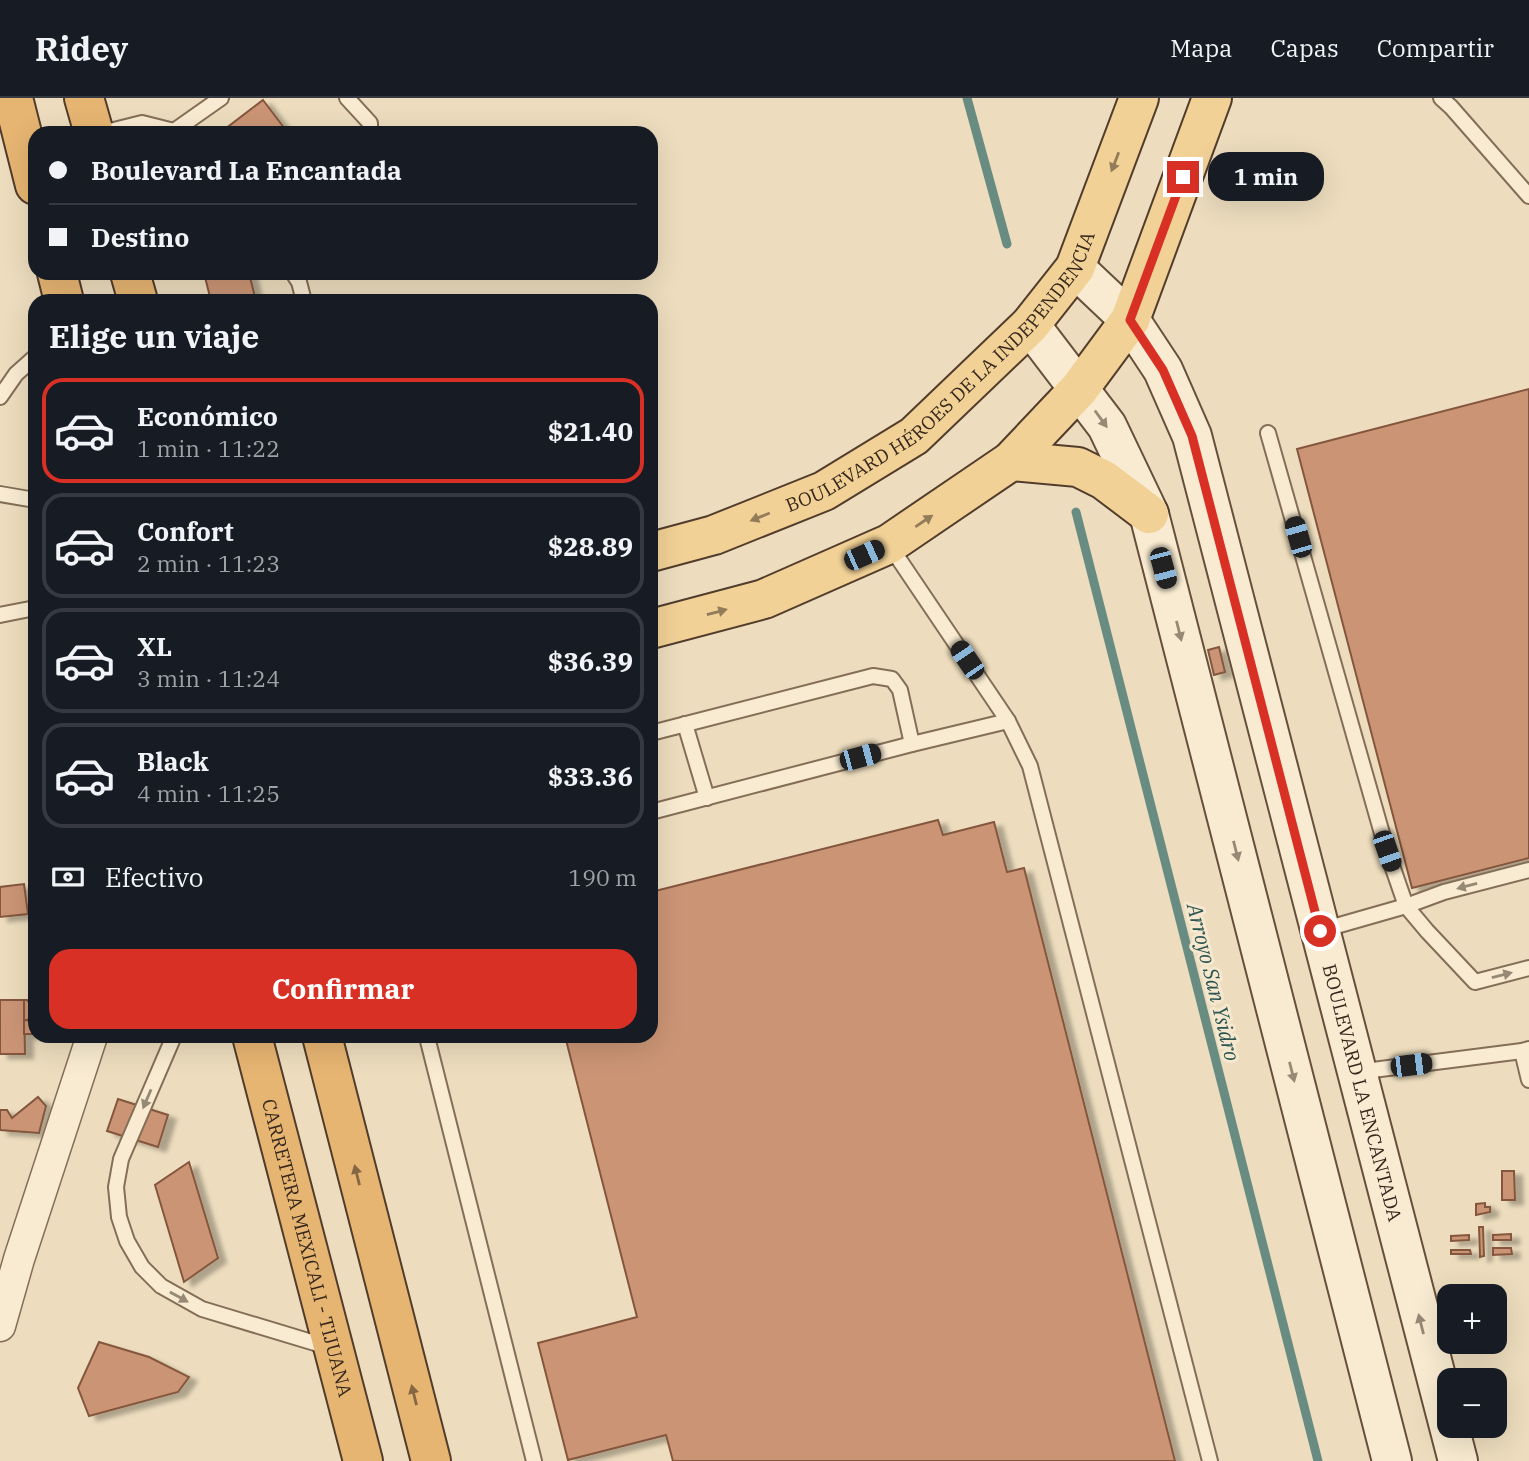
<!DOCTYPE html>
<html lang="es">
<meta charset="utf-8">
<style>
:root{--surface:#171b24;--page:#20242c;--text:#f1f3f6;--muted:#9ea1a6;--line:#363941;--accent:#d93025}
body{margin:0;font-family:"IBM Plex Serif",serif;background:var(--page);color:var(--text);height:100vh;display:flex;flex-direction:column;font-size:26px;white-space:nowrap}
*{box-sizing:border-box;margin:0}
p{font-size:23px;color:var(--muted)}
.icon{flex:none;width:38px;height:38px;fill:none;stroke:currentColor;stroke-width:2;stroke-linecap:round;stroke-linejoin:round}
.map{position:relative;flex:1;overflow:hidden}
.details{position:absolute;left:28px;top:196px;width:630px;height:749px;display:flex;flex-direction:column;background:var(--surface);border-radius:21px;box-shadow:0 7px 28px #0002}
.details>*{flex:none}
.top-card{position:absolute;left:28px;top:28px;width:630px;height:154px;border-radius:21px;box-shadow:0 7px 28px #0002;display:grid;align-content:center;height:154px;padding:0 21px;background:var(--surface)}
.tools{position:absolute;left:1437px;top:1186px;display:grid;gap:14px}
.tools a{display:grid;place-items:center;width:70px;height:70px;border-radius:14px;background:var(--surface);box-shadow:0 7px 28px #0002;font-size:35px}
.end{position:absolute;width:32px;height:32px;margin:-16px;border:9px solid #d93025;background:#fff;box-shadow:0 0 0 4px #fff}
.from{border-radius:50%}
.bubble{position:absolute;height:49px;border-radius:21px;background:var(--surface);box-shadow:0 7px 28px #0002;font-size:23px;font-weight:700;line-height:49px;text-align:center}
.car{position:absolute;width:21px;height:42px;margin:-21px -10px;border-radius:9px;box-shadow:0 0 5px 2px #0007;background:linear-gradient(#222 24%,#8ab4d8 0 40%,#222 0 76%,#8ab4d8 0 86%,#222 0)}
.top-card b{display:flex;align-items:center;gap:24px;height:66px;font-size:26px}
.top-card b+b{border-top:2px solid var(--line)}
.top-card i{width:18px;height:18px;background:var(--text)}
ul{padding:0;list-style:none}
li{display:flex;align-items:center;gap:21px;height:105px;margin:0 14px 10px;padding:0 7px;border:4px solid var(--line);border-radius:21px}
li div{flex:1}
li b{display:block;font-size:26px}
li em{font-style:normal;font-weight:700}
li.active{border-color:var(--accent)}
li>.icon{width:63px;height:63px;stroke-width:1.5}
h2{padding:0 21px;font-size:32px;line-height:84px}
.pay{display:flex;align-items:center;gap:18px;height:77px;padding:0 21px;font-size:26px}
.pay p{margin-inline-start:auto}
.action{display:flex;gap:14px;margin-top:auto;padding:14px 21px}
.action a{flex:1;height:80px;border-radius:21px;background:var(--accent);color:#fff;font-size:28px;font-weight:700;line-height:80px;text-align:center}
header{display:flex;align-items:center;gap:42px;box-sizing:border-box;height:98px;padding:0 35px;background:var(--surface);border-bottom:2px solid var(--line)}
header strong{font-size:33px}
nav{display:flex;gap:38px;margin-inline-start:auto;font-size:24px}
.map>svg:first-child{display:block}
</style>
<header>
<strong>Ridey</strong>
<nav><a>Mapa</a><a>Capas</a><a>Compartir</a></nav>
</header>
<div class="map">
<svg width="1529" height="1363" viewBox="0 0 1529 1363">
<defs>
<filter id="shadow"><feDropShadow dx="8" dy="4.5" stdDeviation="2" flood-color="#0004"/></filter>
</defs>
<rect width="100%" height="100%" fill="#edddbe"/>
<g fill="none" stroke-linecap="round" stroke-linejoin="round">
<g stroke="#698c82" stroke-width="9">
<polyline points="967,0 1007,146"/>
<polyline points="1076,414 1318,1363"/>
</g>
</g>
<g fill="#cb9574" stroke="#84573e" stroke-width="2" filter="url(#shadow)">
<polygon points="263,2 288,35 228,35 225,31"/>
<polygon points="204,175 249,175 256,203 211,203"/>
<polygon points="1529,291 1529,760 1412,790 1297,351"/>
<polygon points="1219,549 1225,574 1214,577 1208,552"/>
<polygon points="938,722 943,737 994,724 1007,774 1024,770 1175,1363 673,1363 666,1337 568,1362 538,1245 637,1219 565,938 651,938 651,794"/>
<polygon points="24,786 28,816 0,819 0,789"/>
<polygon points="0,902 24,902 25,956 0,956"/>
<polygon points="24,902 27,902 30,906 31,919 27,922 24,922"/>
<polygon points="24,922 35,923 35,936 24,936"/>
<polygon points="38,999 46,1008 39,1035 0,1032 0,1012 7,1012 12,1020"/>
<polygon points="118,1001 168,1017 158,1049 107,1033"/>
<polygon points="189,1064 218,1160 184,1184 155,1087"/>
<polygon points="1502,1073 1514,1073 1515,1102 1502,1102"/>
<polygon points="1485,1105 1485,1109 1490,1109 1490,1114 1476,1117 1476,1106"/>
<polygon points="1479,1129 1483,1129 1484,1158 1480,1159"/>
<polygon points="1511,1136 1511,1142 1493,1142 1493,1137"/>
<polygon points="1469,1137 1469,1142 1451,1143 1451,1138"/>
<polygon points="1493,1150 1511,1150 1512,1156 1493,1157"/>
<polygon points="1451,1152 1470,1152 1471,1156 1451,1156"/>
<polygon points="99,1244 149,1259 189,1279 178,1294 89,1318 78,1290"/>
</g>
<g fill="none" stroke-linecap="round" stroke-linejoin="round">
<g stroke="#856e57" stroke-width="18">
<g id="service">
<polyline points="347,0 370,25 370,35"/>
<polyline points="1441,0 1451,9 1529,98"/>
<polyline points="174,33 221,0"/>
<polyline points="102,35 142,25 174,33 176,35"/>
<polyline points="293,175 299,184 304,203"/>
<polyline points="0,299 16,276 35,259"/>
<polyline points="1268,335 1387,753 1406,808 1427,833 1475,884 1529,870"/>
<polyline points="0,396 35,402"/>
<polyline points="890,448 1008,623 1030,668 1210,1363"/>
<polyline points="0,517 35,510"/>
<polyline points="685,626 707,700"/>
<polyline points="651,635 873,578 892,581 900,592 912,646"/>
<polyline points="651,714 912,646 1008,623"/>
<polyline points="1322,832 1406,808 1444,794 1529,772"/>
<polyline points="174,938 121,1061 116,1089 119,1119 127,1143 142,1169 161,1188 202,1211 328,1249"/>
<polyline points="429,938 428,943 534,1363"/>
<polyline points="1522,953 1529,982"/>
<polyline points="1357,974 1522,953 1529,951"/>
</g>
</g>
<g stroke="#856e57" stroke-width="33">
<polyline id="minor" points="0,1228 19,1161 92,938"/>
</g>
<g stroke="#674f3b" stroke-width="42">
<g id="secondary">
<path id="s1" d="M1075 170 1130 222 1163 272 1192 338 1458 1363"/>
<polyline points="1030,227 1107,328 1149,416 1392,1363"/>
</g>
</g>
<g stroke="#523c2c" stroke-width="42">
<g id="primary">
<polyline points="1011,363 1078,369 1104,382 1149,416"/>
<path id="s2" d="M651 454 714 437 824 393 914 338 1030 227 1075 170 1139 0"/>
<polyline points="651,531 764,501 889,446 1011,363 1079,291 1130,222 1212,0"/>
</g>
</g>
<g stroke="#523c2c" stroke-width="42">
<g id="trunk">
<polyline points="13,0 35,87"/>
<polyline points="84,0 94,35"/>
<polyline points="57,175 64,203"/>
<polyline points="130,175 138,203"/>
<path id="s3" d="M252 938 363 1363"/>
<polyline points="322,938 431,1363"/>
</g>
</g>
<use href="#service" stroke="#f8ebd1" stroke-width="14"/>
<use href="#minor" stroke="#f8ebd1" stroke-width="30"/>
<use href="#secondary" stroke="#f8ebd1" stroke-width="38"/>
<use href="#primary" stroke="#f1d196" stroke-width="38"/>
<use href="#trunk" stroke="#e7b572" stroke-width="38"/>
</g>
<defs><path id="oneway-solid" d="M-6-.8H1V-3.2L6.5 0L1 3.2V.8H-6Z" transform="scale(1.75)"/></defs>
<g fill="#937c59">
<use href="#oneway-solid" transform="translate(1115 64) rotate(111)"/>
<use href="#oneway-solid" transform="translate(760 419) rotate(158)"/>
<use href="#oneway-solid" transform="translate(924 423) rotate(-34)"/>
<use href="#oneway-solid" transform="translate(717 514) rotate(-15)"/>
</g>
<g fill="#968976">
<use href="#oneway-solid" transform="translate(1101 321) rotate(54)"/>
<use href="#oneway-solid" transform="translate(1179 533) rotate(76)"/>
<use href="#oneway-solid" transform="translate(1236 753) rotate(76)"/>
<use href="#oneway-solid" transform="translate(1467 788) rotate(165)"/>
<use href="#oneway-solid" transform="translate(1502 877) rotate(-14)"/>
<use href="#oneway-solid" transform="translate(1292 974) rotate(76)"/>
<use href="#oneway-solid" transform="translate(147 1001) rotate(113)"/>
<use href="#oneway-solid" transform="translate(179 1199) rotate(29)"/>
<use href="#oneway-solid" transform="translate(1421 1226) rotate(-104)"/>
</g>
<g fill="#856743">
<use href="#oneway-solid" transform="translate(357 1077) rotate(-104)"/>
<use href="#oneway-solid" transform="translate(414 1297) rotate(-104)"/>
</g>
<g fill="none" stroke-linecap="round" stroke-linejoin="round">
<polyline stroke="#d93025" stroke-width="9" points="1183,79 1130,222 1163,272 1192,338 1320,833"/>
</g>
<g text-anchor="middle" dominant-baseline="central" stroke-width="6" stroke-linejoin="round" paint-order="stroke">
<g font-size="19" fill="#35271c" stroke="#f5e8ce">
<text stroke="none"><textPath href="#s2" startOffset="352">BOULEVARD HÉROES DE LA INDEPENDENCIA</textPath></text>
<text stroke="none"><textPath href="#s1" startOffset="886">BOULEVARD LA ENCANTADA</textPath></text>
<text stroke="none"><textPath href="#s3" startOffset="219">CARRETERA MEXICALI - TIJUANA</textPath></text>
</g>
<g font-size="21" font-style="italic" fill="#2b5450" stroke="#f5e8ce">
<text transform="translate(1214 884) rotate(76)">Arroyo San Ysidro</text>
</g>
</g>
</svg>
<div class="tools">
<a>+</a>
<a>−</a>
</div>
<i class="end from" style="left:1320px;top:833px"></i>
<i class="end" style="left:1183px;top:79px"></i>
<div class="bubble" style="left:1208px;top:54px;width:116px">1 min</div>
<i class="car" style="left:1298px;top:439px;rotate:344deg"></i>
<i class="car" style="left:864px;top:457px;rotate:66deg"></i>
<i class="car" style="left:1163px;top:470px;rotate:165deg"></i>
<i class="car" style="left:967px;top:562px;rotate:326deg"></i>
<i class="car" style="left:860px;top:659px;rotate:75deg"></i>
<i class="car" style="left:1387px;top:753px;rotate:161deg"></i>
<i class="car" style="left:1411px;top:967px;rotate:83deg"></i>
<div class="top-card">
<b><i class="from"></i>Boulevard La Encantada</b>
<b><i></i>Destino</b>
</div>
<section class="details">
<h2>Elige un viaje</h2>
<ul>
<li class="active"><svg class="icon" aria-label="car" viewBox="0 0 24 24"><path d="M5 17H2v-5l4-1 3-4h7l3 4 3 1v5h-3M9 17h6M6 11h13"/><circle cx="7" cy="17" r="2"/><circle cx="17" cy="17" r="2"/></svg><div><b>Económico</b><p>1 min · 11:22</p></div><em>$21.40</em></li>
<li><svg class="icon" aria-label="car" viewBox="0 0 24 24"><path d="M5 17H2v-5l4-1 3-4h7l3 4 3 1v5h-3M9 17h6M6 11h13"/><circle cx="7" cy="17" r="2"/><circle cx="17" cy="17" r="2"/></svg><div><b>Confort</b><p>2 min · 11:23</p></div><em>$28.89</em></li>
<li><svg class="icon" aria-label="car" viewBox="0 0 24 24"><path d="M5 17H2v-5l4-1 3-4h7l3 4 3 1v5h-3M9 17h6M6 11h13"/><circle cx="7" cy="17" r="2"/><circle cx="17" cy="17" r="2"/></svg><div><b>XL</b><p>3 min · 11:24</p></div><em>$36.39</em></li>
<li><svg class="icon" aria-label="car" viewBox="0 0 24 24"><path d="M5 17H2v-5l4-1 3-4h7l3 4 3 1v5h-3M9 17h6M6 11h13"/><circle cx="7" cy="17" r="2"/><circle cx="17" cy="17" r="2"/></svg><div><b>Black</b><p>4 min · 11:25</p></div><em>$33.36</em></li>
</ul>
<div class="pay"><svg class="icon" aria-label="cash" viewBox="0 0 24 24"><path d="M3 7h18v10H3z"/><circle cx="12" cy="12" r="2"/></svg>Efectivo<p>190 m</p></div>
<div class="action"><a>Confirmar</a></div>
</section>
</div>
